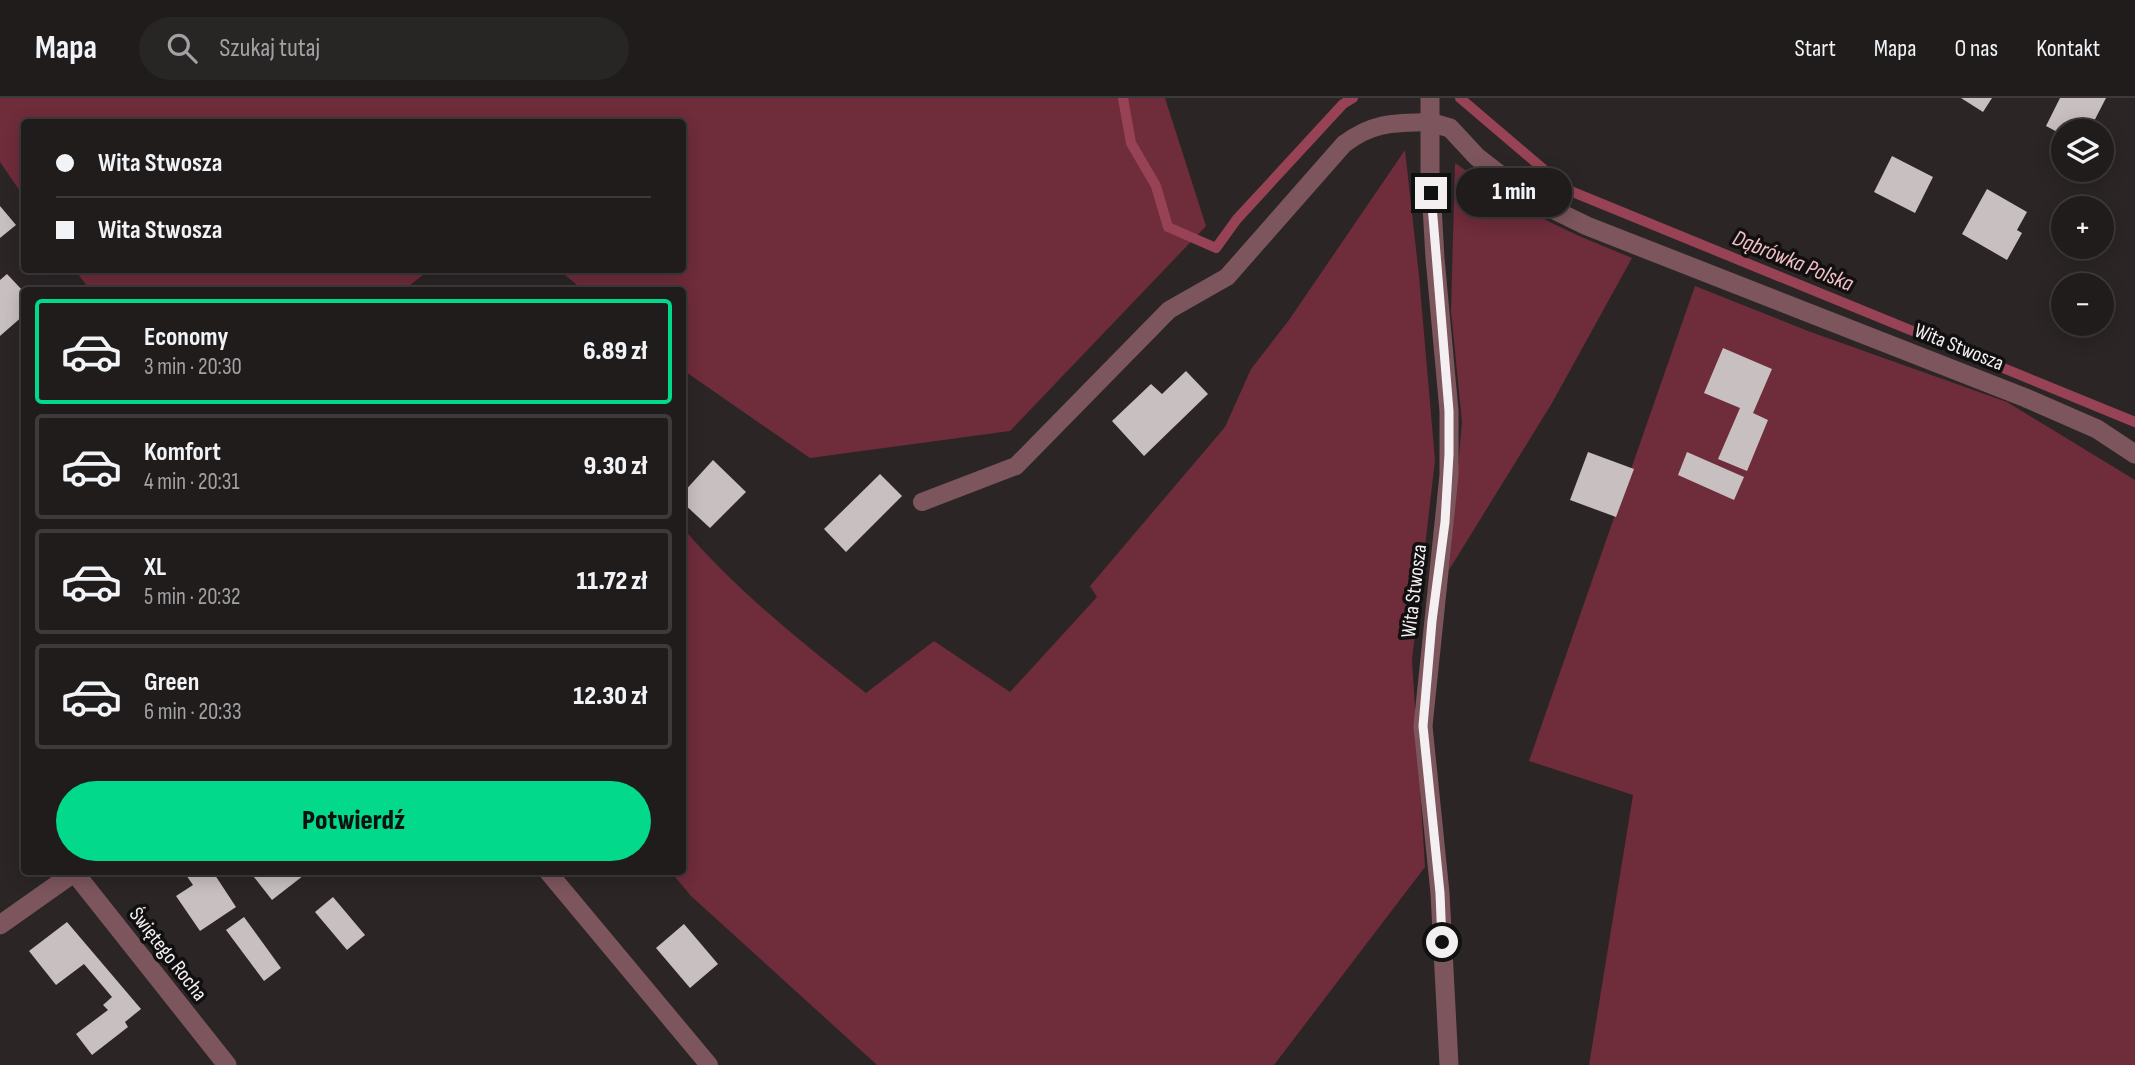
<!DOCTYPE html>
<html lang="pl">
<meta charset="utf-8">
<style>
:root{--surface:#201c1c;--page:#282525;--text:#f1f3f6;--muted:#a2a1a3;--line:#3d3a3b;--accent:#02d98b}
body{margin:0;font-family:"Sofia Sans Condensed",sans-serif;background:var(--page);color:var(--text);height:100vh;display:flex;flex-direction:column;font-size:26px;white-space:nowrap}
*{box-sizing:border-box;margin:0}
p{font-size:23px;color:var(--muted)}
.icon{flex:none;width:38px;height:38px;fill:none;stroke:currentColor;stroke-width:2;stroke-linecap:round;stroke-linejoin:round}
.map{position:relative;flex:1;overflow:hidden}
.details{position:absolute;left:21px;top:189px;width:665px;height:588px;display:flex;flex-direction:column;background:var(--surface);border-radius:7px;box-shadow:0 4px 18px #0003,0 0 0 2px var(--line)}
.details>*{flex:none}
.top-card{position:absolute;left:21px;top:21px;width:665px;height:154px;border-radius:7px;box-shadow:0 4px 18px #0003,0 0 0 2px var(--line);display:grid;align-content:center;height:154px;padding:0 35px;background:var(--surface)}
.controls{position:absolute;left:2051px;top:21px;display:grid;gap:14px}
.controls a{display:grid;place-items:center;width:63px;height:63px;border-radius:50%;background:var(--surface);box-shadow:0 4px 18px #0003,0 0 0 2px var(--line);font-size:35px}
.end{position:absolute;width:32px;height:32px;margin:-16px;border:9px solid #f4f0f1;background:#111;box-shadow:0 0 0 4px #111}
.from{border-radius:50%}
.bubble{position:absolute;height:49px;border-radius:24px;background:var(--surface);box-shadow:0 4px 18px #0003,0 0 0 2px var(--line);font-size:23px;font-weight:800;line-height:49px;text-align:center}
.top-card b{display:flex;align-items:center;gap:24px;height:66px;font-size:26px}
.top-card b+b{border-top:2px solid var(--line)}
.top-card i{width:18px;height:18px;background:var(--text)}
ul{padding:12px 0 0;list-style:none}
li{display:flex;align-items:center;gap:21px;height:105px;margin:0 14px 10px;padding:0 21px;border:4px solid var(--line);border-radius:7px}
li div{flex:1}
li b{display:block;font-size:26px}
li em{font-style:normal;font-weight:800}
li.active{border-color:var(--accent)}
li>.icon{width:63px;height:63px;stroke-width:1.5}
.primary-button{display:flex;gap:14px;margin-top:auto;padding:14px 35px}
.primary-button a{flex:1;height:80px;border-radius:42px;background:var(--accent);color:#111;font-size:28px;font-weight:800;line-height:80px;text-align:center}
header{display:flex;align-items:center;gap:42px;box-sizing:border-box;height:98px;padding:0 35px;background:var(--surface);border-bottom:2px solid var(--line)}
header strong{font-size:33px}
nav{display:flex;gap:38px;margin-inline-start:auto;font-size:24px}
.search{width:490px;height:63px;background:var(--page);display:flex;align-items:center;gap:18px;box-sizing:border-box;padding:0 24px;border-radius:38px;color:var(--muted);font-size:26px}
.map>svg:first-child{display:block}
</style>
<header>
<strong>Mapa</strong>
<div class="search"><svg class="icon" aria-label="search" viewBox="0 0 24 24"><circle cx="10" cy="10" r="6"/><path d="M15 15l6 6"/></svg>Szukaj tutaj</div>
<nav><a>Start</a><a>Mapa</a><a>O nas</a><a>Kontakt</a></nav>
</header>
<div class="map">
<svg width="2135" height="967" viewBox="0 0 2135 967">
<rect width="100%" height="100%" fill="#2b2526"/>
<g fill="#6f2c3b">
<polygon points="0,0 1165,0 1206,128 1010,333 810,360 683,272 682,192 583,192 559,172 682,172 682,24 24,24 24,99 0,64"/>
<path d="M1405 52 1419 178 1435 362 1412 562 1425 769 1274 967H877L691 798 671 774H682L683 430C737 493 801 544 866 595L934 543 1010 594 1097 499 1090 488 1225 329 1251 271 1289 222Z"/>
<polygon points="1455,65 1519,109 1579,138 1632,160 1552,305 1449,472 1462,324 1451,213"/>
<polygon points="75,172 429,172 404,192 90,192"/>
<polygon points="1695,188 1808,233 2007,304 2135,382 2135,967 1589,967 1633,697 1529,663"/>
</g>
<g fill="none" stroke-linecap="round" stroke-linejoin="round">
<g stroke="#974355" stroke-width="10">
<polyline points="1123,0 1131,45 1156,88 1168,129 1216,150 1237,121 1343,6 1353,0"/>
<polyline points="1460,0 1568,92 2135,324"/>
</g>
</g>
<g fill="#c7bfc0">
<polygon points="1961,0 1992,0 1983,14"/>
<polygon points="2060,0 2106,0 2089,33 2063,33 2063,37 2046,28"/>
<polygon points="1892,58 1933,79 1915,115 1874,94"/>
<polygon points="1987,91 2027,114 2017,132 2022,135 2007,162 1962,136"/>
<polygon points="0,108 16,127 0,140"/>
<polygon points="7,176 24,194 24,217 0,238 0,182"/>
<polygon points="1723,250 1772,271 1753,315 1768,322 1747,373 1718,361 1740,310 1704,295"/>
<polygon points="1186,273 1208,296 1144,358 1112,323 1151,286 1162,296"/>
<polygon points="1588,354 1634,371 1616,419 1570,402"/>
<polygon points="1687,354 1744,379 1734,402 1678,377"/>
<polygon points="713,362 746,394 710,430 682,404 682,396"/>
<polygon points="880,376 902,398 846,454 824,431"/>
<polygon points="192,774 213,774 236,809 200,833 176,798 193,787 186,777"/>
<polygon points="250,774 308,774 272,802"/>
<polygon points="333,799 365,837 347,852 315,814"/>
<polygon points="244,819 281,870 264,883 226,832"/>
<polygon points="67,824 141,911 125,924 128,929 92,957 76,936 108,912 103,907 112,899 84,866 56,887 29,853"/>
<polygon points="684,826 718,866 690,890 656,850"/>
</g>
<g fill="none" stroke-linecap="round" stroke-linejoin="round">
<g stroke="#7c565c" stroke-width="18">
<path d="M922 404 1016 368 1169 212 1227 179 1344 46C1373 24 1393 25 1429 24"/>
<polyline points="548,774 709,967"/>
</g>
<g stroke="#7c565c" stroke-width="19">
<polyline points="1430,0 1430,73 1435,160 1449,313 1449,377 1423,628 1440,795 1449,967"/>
<polyline points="1429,24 1450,30 1477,59 1512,86 1550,110 1587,128 2026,300 2097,331 2135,356"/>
<polyline points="74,774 227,967"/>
<polyline points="0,827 75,774"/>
</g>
</g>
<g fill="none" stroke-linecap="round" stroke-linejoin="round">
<polyline stroke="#f4f0f1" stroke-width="9" points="1431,95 1449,313 1449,356 1445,424 1432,523 1423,628 1440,795 1442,844"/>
</g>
<g text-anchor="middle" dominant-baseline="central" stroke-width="7" stroke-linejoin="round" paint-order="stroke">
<g font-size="21" fill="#f4f0f1" stroke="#110f0f">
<text transform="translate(1959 249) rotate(22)">Wita Stwosza</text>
<text transform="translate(1414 493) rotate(-83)">Wita Stwosza</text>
<text transform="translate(168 856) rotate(52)">Świętego Rocha</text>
</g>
<g font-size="23" font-style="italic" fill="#f1bfc6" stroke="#110f0f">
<text transform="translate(1793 163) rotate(22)">Dąbrówka Polska</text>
</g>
</g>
</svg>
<div class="controls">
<a><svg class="icon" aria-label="layers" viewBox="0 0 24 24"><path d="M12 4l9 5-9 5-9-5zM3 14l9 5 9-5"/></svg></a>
<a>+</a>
<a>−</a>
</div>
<i class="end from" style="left:1442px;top:844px"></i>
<i class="end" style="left:1431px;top:95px"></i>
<div class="bubble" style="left:1456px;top:70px;width:116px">1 min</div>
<div class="top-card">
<b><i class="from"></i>Wita Stwosza</b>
<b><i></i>Wita Stwosza</b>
</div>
<section class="details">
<ul>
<li class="active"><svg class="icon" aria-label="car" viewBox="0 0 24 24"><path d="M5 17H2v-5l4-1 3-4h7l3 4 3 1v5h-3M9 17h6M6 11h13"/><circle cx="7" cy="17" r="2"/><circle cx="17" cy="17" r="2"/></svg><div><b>Economy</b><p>3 min · 20:30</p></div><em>6.89 zł</em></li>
<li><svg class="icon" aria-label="car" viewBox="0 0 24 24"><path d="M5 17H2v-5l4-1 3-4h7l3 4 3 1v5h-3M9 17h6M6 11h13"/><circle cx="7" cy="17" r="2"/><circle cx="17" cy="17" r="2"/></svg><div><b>Komfort</b><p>4 min · 20:31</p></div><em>9.30 zł</em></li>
<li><svg class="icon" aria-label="car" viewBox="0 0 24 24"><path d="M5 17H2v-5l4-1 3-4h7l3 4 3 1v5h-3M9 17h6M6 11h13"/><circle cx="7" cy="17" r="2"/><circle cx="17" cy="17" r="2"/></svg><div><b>XL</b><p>5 min · 20:32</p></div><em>11.72 zł</em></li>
<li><svg class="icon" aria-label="car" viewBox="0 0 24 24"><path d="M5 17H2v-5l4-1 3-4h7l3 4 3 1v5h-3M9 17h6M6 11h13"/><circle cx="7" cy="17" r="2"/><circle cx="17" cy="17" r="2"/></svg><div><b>Green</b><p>6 min · 20:33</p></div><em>12.30 zł</em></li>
</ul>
<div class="primary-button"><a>Potwierdź</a></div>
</section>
</div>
